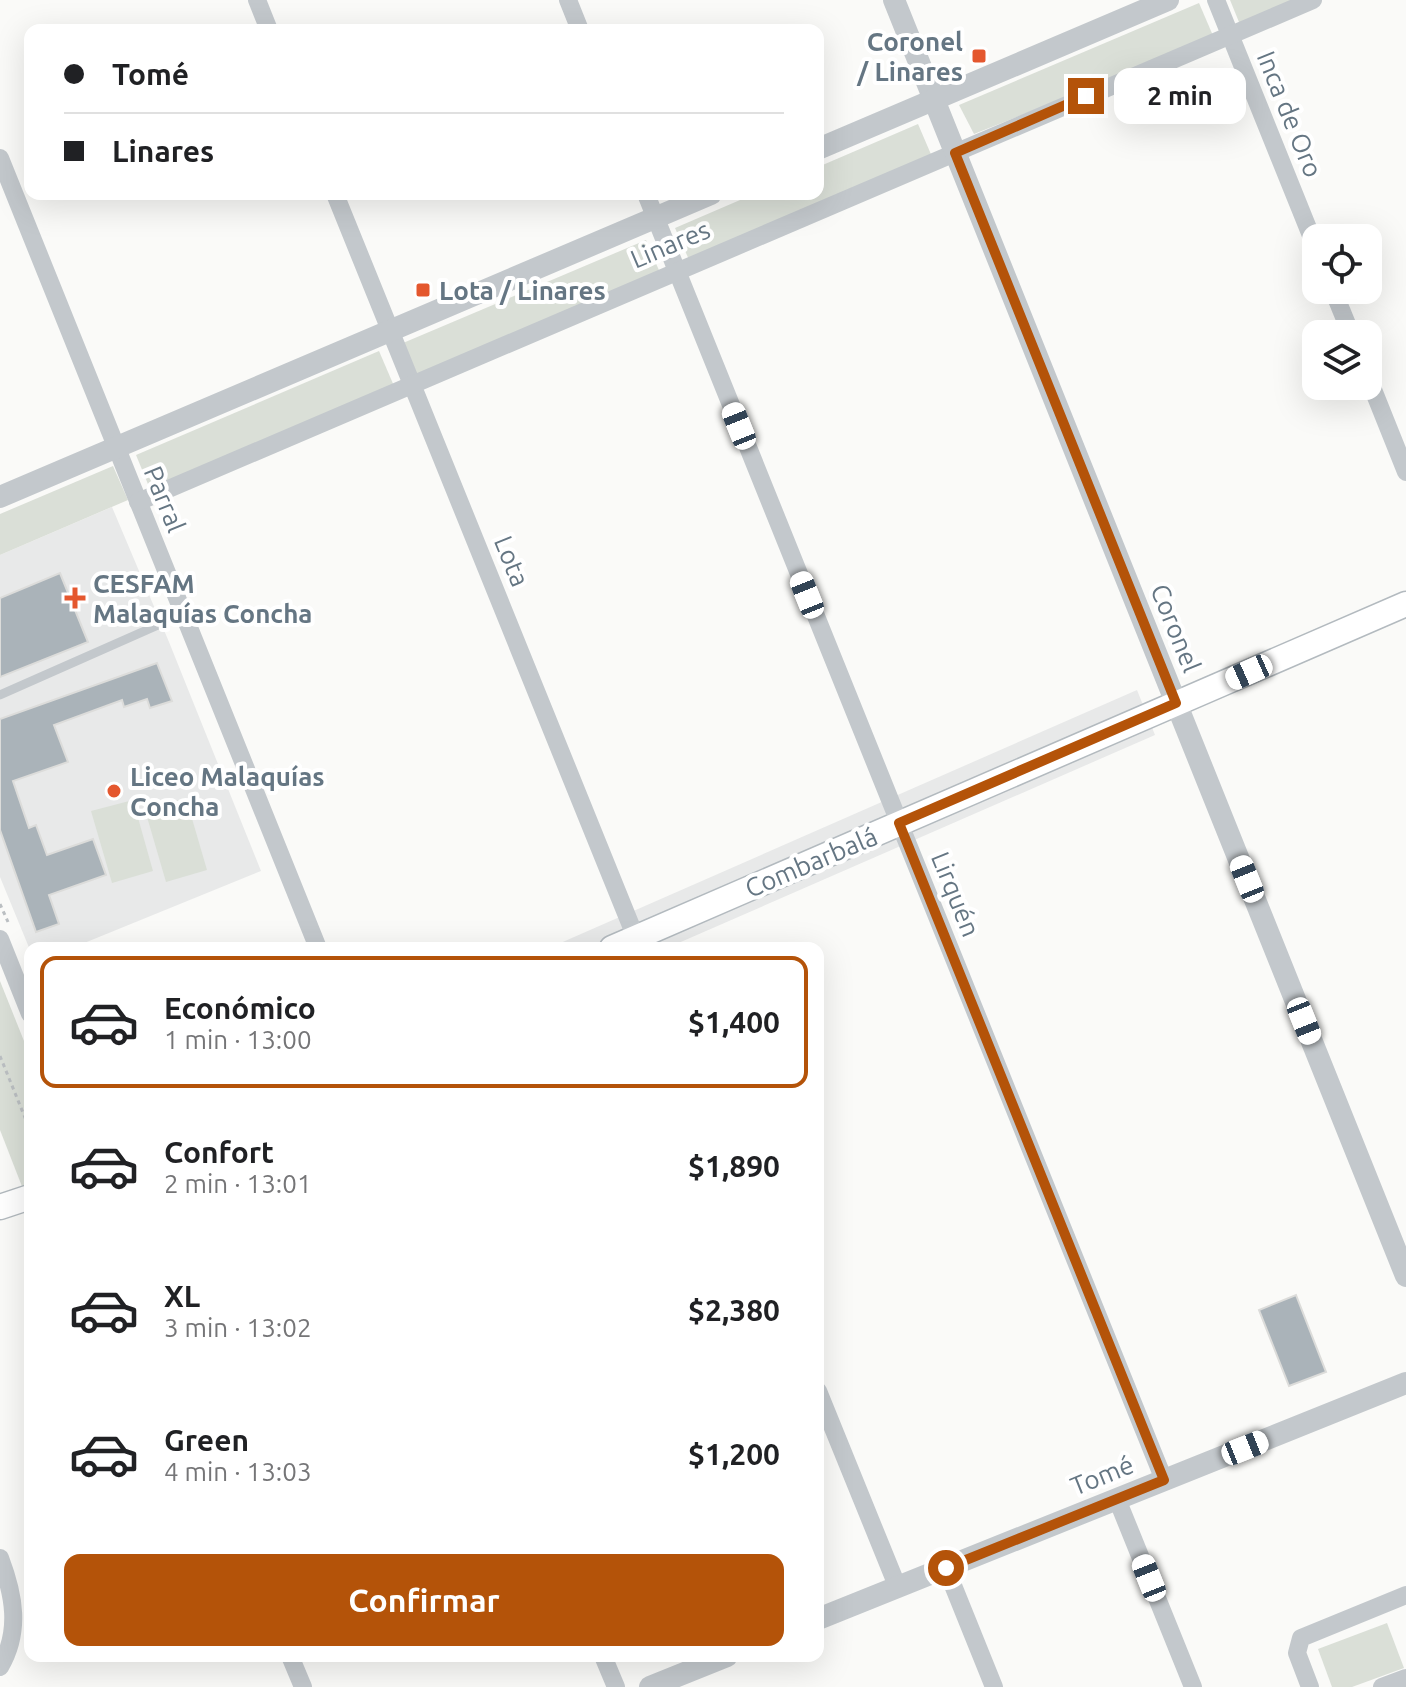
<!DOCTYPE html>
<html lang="es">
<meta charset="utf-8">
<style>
:root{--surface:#fff;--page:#f2f2f2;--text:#202124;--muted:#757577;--line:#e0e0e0;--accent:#b45309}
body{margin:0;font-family:Ubuntu,sans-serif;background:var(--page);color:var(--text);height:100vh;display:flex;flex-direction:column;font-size:30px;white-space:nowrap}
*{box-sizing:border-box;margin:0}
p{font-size:26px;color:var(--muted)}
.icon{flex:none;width:44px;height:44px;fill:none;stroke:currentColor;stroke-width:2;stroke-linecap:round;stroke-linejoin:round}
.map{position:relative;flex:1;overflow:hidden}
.side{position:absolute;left:24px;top:942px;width:800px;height:720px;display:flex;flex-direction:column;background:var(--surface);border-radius:16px;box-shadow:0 8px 32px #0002}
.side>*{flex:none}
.top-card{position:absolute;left:24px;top:24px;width:800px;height:176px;border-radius:16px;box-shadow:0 8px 32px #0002;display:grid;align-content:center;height:176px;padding:0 40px;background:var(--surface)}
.buttons{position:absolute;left:1302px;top:224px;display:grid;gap:16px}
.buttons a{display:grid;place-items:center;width:80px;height:80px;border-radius:16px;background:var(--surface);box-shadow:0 8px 32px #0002;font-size:40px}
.end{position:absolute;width:36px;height:36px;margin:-18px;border:10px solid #b45309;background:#fff;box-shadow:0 0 0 4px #fff}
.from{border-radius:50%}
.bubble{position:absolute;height:56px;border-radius:16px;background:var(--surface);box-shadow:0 8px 32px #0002;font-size:26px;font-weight:600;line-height:56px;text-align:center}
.car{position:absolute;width:24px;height:48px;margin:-24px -12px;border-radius:10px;box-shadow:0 0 6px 2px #0007;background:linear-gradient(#fff 24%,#345 0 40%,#fff 0 76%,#345 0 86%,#fff 0)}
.top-card b{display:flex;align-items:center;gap:28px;height:76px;font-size:30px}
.top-card b+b{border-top:2px solid var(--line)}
.top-card i{width:20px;height:20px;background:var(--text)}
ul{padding:14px 0 0;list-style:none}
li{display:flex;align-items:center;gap:24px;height:132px;margin:0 16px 12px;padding:0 24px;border:4px solid transparent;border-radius:16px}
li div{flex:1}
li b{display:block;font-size:30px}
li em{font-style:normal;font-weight:600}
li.active{border-color:var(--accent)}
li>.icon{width:72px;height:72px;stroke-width:1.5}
.primary-button{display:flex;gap:16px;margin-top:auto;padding:16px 40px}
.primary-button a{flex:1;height:92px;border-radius:16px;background:var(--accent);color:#fff;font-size:32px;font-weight:600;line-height:92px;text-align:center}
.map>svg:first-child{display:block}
</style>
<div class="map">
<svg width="1406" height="1687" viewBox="0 0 1406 1687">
<rect width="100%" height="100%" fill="#fafaf8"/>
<g fill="#e8e9e9">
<polygon points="112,507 169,642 261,871 72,948 30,950 0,877 0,555"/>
<polygon points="1137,690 1155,735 667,948 549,948"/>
</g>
<g fill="#dadfd7">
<polygon points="1230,0 1304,0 1241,27"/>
<polygon points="1199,3 1214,38 974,134 959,105"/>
<polygon points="918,124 933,159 690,262 675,228 754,194 818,194 818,167"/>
<polygon points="646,240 661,275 418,378 403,343"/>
<polygon points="379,351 394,386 150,489 136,455"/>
<polygon points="113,466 128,500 0,555 0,514"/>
<polygon points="186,798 207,870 166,882 145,810"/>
<polygon points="133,800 153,871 112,883 91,811"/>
<polygon points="0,981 30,1056 30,1187 23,1189 0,1130"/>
<polygon points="1387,1623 1404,1668 1352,1687 1332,1687 1318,1649"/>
</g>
<g fill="#aab3b9" stroke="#dcdcda" stroke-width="2">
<polygon points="60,573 88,642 0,677 0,598"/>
<polygon points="157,663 172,701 150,708 147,699 124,707 122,700 54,725 68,762 13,781 29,828 36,825 47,855 93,839 106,875 49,895 59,924 36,932 0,830 0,719"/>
<polygon points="1296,1295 1326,1372 1289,1386 1259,1310"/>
</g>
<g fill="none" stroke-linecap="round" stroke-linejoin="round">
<g stroke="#b3babf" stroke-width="27">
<g id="secondary">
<polyline points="612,948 1406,604"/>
<polyline points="0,1207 30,1197"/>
</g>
</g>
<g stroke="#bbbfc2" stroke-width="3" stroke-dasharray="4 4" stroke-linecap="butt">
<polyline points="0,904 8,922"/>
<polyline points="0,1056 30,1130"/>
</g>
<polyline stroke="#c3c8cc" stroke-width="9" points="0,695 183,614"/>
<g stroke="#c3c8cc" stroke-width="18">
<polyline points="257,0 269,30"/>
<polyline points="568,0 580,30"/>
<polyline points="1216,0 1316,248"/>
<polyline points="0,158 318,948"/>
<polyline points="335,194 640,948"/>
<polyline points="646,194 1164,1480"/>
<polyline points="1333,290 1351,334"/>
<polyline points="1368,377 1406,472"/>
<polyline points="138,502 1313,0"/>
<polyline points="0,939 30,1014"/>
<polyline points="818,1391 898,1588"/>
<polyline points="1117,1499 1193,1687"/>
<path d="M0 1558C14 1595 21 1631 0 1667"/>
<polyline points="946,1568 994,1687"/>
<polyline points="290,1656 303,1687"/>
<polyline points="603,1656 616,1687"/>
<polyline points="1310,1687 1297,1653 1301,1638 1406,1595"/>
<polyline points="1382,1687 1406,1678"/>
</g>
<g stroke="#c3c8cc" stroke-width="22">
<polyline points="894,0 1406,1276"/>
<polyline points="818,149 1168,0"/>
<polyline points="0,497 711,194"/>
<polyline points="818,1619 1406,1383"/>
<polyline points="650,1687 727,1656"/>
</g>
<use href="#secondary" stroke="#fff" stroke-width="24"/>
</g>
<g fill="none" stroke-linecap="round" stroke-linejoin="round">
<polyline stroke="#b45309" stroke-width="10" points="946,1568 1164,1480 899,823 1176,703 955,153 1086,96"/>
</g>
<g fill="#e4572e" stroke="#fff" stroke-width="3">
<rect x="971" y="48" width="16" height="16" rx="4"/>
<rect x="415" y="282" width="16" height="16" rx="4"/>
<path d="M71 586h8v8h8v8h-8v8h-8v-8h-8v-8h8z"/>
<circle cx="114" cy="791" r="8"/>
</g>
<g text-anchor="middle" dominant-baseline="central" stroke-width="8" stroke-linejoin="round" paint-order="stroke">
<g font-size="26" font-weight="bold" fill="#657683" stroke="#fff" text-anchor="start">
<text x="963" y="41" text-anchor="end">Coronel<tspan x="963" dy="30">/ Linares</tspan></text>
<text x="439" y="290">Lota / Linares</text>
<text x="93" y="583">CESFAM<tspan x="93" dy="30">Malaquías Concha</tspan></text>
<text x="130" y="776">Liceo Malaquías<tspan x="130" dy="30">Concha</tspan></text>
</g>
<g font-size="26" fill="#657683" stroke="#fff">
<text transform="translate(1290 114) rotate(68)">Inca de Oro</text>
<text transform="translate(670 244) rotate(-23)">Linares</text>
<text transform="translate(165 499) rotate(68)">Parral</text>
<text transform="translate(512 561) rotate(68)">Lota</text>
<text transform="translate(1176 628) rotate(68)">Coronel</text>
<text transform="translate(811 862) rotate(-23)">Combarbalá</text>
<text transform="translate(956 894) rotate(68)">Lirquén</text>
<text transform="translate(1102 1475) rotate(-22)">Tomé</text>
</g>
</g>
</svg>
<div class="buttons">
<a><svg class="icon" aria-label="locate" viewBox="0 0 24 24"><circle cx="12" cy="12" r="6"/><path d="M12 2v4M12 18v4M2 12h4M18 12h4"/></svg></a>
<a><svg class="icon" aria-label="layers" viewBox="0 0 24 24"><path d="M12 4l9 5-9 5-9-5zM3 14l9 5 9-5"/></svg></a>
</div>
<i class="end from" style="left:946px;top:1568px"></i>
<i class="end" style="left:1086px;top:96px"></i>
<div class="bubble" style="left:1114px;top:68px;width:132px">2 min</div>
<i class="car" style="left:739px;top:426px;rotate:338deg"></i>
<i class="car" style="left:807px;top:595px;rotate:338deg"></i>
<i class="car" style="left:1249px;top:672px;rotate:246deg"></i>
<i class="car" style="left:1247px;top:879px;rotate:338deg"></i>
<i class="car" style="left:1304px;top:1021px;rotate:158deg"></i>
<i class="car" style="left:1245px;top:1448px;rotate:68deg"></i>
<i class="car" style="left:1149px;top:1578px;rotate:338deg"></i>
<div class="top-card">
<b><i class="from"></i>Tomé</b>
<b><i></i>Linares</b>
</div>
<section class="side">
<ul>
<li class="active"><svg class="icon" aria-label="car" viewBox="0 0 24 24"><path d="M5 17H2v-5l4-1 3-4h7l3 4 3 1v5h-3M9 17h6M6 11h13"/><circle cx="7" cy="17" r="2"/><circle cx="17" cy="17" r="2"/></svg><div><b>Económico</b><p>1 min · 13:00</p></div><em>$1,400</em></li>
<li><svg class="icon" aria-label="car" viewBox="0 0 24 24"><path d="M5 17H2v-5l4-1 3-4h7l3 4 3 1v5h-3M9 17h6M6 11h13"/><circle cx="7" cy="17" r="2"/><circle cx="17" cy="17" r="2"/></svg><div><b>Confort</b><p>2 min · 13:01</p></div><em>$1,890</em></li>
<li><svg class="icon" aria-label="car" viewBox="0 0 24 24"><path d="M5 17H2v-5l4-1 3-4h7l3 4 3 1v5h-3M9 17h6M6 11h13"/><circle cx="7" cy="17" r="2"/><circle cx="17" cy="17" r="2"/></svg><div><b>XL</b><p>3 min · 13:02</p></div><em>$2,380</em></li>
<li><svg class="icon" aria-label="car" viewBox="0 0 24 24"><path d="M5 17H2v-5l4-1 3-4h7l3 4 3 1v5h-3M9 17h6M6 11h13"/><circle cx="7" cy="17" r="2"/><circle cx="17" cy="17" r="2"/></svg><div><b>Green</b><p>4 min · 13:03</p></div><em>$1,200</em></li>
</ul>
<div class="primary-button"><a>Confirmar</a></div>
</section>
</div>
